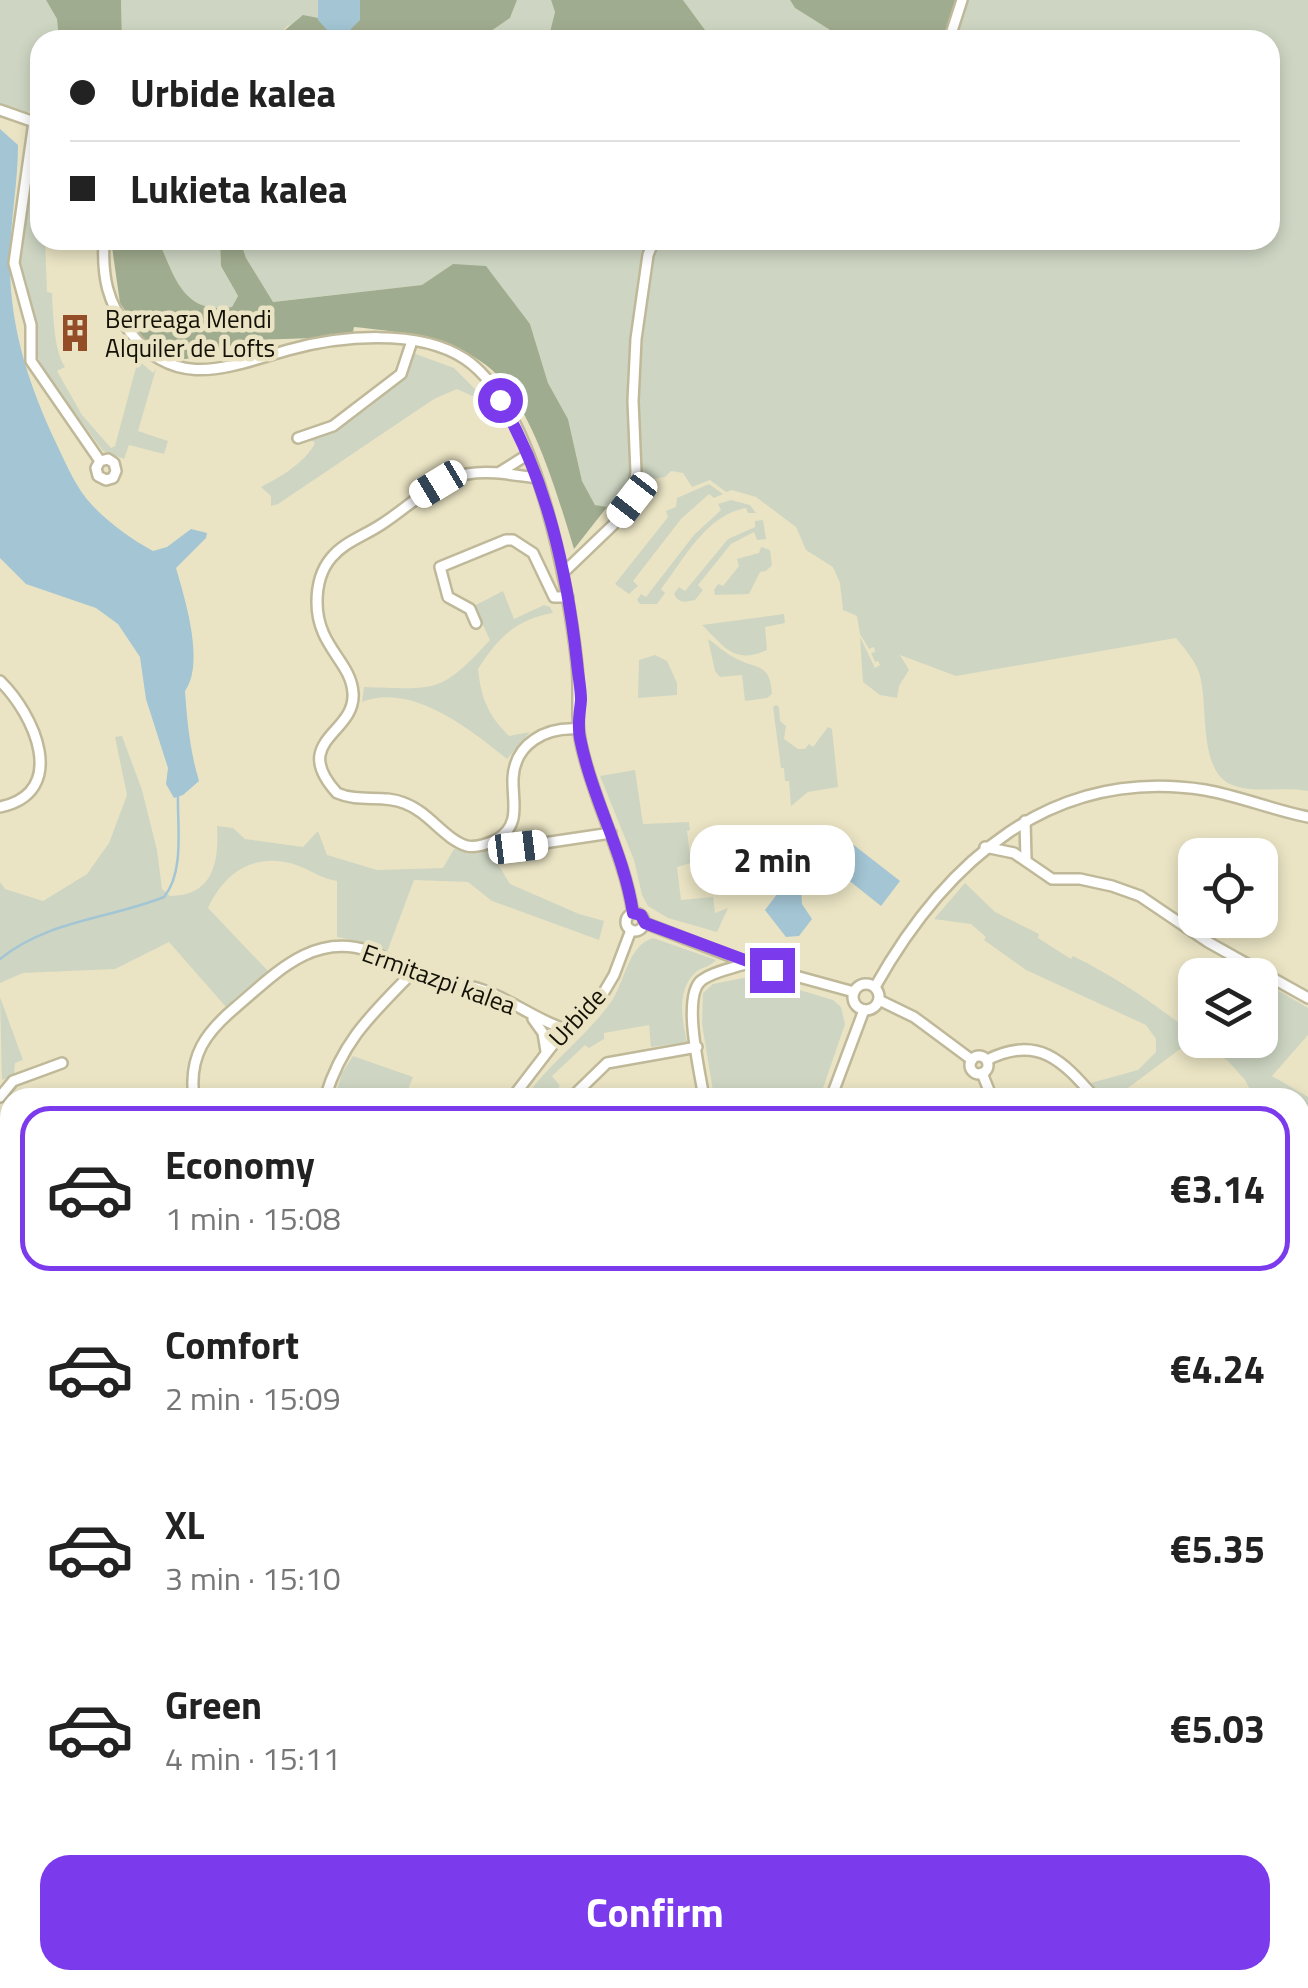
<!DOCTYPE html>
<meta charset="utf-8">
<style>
:root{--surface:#fff;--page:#f2f2f2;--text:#222;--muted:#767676;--line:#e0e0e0;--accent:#7c3aed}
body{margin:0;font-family:"Titillium Web",sans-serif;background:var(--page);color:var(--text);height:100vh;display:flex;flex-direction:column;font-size:38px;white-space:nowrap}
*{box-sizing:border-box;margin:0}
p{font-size:32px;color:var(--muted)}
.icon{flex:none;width:55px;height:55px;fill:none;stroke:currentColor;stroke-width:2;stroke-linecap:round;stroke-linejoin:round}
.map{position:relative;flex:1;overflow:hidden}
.sheet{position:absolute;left:0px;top:1088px;width:1310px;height:902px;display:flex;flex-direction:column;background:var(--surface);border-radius:30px 30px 0 0;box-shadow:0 5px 15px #0003}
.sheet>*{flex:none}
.hud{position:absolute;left:30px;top:30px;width:1250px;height:220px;border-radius:30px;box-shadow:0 5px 15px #0003;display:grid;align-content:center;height:220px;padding:0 40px;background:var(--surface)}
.buttons{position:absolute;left:1178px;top:838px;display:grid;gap:20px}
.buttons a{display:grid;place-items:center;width:100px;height:100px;border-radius:20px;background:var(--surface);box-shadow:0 5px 15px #0003;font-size:50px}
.end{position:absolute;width:45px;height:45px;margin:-22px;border:12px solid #7c3aed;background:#fff;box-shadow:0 0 0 5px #fff}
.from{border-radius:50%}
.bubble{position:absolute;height:70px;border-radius:30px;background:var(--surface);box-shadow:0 5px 15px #0003;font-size:32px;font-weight:700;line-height:70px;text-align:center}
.car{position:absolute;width:30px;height:60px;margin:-30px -15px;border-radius:12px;box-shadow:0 0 8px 2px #0007;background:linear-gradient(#fff 24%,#345 0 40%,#fff 0 76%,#345 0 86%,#fff 0)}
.hud b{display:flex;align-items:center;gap:35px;height:95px;font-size:38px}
.hud b+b{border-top:2px solid var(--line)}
.hud i{width:25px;height:25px;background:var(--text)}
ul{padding:18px 0 0;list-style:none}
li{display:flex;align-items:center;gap:30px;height:165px;margin:0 20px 15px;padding:0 20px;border:5px solid transparent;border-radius:30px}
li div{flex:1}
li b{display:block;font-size:38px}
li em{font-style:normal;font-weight:700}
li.on{border-color:var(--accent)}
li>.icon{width:90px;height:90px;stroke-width:1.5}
.cta{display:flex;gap:20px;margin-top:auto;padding:20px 40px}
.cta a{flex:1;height:115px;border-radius:30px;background:var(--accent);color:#fff;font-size:40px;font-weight:700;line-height:115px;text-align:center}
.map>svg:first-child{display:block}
</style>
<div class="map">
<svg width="1308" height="1988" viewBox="0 0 1308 1988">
<rect width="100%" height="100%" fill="#eae4c4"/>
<g fill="#ced6c3">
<polygon points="0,0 46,0 57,19 59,40 40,40 40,103 27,113 0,106"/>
<polygon points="121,0 351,0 346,10 287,26 273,40 122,40"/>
<polygon points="517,0 551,0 555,12 548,40 478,40 510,18"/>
<polygon points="683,0 790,0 795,8 846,40 705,40 705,30"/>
<path d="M963 0H1308V791C1282 786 1256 794 1232 785 1196 771 1210 699 1198 670 1193 658 1184 648 1176 638L956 676 900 655 909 670 899 686 897 698 880 695 863 682 860 637 875 668 880 665 878 661 875 662 871 653 875 652 874 647 869 649 860 634 857 616 843 610 840 583 833 567 806 550 796 527 756 497 732 490 726 492 710 480 692 487 683 473 671 471 665 477 631 483 623 501 607 507 595 505 582 481 568 419 548 383 530 324 453 264 423 285 272 302 246 258 240 240H1270V40H949Z"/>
<path d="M40 140V240H45L47 292 52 293C53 314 54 351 65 367L57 371 82 415 111 448 115 446 138 360 153 373 156 369 138 431 168 441 164 454 129 445 124 459 103 451 43 370 37 354 36 319 23 277 20 255 31 168Z"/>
<path d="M158 240H220L221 266 238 296 232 307C183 315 175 277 158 240Z"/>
<path d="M413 353 454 368 490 404 457 389 434 399 278 504 271 506V496L261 487C280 477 305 463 315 443L309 438C349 428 398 392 413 353Z"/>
<polygon points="709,484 723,494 714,498 709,494 681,519 633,581 638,586 629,594 615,584 668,517 666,511 676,507 677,498"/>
<path d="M731 500 750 505 756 513H748L746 508C706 515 684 559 661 589L665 593 657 604H640L637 600 641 594 646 597 694 535 721 510 718 504Z"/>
<path d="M763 520 766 539 757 540 754 532 731 544 698 585 703 590 695 600C685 602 679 604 674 594L679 587 685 591 728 539 755 527V521Z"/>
<polygon points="761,547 770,550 772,565 766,571 760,572 749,594 715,595 714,590 718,584 723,586 739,566 737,559 759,553"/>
<path d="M503 591 514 619 544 605 550 607 553 613C516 619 497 639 478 669 481 698 488 715 509 736L530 732 507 759C471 730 412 682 362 702L364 687C435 689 440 695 490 640L474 606Z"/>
<path d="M784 614 785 623 765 627 767 650C734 665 725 647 702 625Z"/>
<path d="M708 639C717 645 725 653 735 658 757 670 770 662 772 694L767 698 745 701 742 675 720 677 715 671Z"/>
<polygon points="655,655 667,661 677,683 677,695 638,698 639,660"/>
<polygon points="776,705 779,707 780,721 786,726 784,739 798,749 805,749 809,744 813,747 828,727 832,729 838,787 808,792 791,806 789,781 785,781 784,768 781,768 773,707"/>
<path d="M122 736 142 790 157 850 162 889 170 896C214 896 219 861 217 826L233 828 245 839 303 847 318 831 327 855 377 870 443 868 454 849 471 853 490 851 510 884 579 914 604 921 599 940 492 901 468 882 414 880 387 952 368 943 337 937V881C323 879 312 871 299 866 257 851 226 870 208 908L268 971 226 1007 169 942 115 969 23 973 0 983V882L5 889 43 901 87 874 109 843 127 795 115 737Z"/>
<polygon points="635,770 643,824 689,822 690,830 687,831 691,863 677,867 681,900 713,897 715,913 728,908 717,932 668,918 648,906 642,895 634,860 600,776"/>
<path d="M965 883 995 912 1039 934 1038 938 1071 959 1073 956C1118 978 1156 1005 1195 1035V1040H1260V980L1308 1008V1035L1272 1076 1308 1097V1145L1304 1139 1300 1141V1098L1254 1097 1245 1080 1228 1061 1211 1049 1197 1046 1180 1049 1116 1097H1103L1091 1083 1138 1070 1156 1052V1039L1146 1025 1026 970 984 940 986 937 971 924 934 919Z"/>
<path d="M653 938 716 960C710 967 704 966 696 972 676 990 682 1019 687 1042L651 1047 649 1025 604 1033V1039L589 1048 585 1045 552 1076 560 1086 547 1097H526C550 1062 586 1037 611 1002 625 982 628 945 653 938Z"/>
<polygon points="753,976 833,1000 841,1007 845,1024 820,1097 714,1097 702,1024 703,993 713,984"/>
<polygon points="0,997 23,1060 15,1063 14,1075 2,1080"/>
<polygon points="353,1056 413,1077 405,1097 335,1097 342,1073"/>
<polygon points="1308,1622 1308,1758 1300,1759 1300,1629"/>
<polygon points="443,1980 597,1980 609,1988 462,1988"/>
</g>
<g fill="#a0ac8f">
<polygon points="46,0 121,0 122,40 59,40 57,19"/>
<polygon points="351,0 517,0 510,18 478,40 273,40 303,15 333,21"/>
<polygon points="551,0 683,0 705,30 705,40 548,40 555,12"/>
<polygon points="790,0 963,0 949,40 846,40 795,8"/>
<path d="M111 240H158C175 277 183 315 232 307L238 296 221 266 220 240H240L246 258 273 302 422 285 453 264 486 266 530 324 548 383 568 419 582 481 595 505 607 507 574 549C558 497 531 399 486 365 451 338 396 331 354 327L353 332 314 338 252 340 186 359 163 357 146 342 120 303Z"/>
<polygon points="10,1279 10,1381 0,1401 0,1283"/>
<polygon points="0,1428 10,1431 10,1625 3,1619 0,1622"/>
<polygon points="0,1654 10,1660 10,1980 443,1980 462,1988 0,1988"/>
<polygon points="597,1980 826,1980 876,1988 609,1988"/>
<polygon points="959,1980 1214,1980 1215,1988 952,1988"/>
</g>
<g fill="#a3c5d4">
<polygon points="318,0 360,0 360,20 350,30 328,31 318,20"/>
<path d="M0 129 18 145C18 186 9 227 10 268 11 332 30 388 57 445 67 466 76 488 92 505 110 524 131 539 153 551L167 547 191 529 207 533 206 538 176 568C185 599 205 663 185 691 187 721 190 751 199 781L183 795 174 798 166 784 168 768 146 699 140 657 118 624 96 608 26 584 0 558Z"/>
<polygon points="846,839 900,881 881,906 827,863"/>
<polygon points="801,890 802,904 812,919 799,936 786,937 765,910 778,893"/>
</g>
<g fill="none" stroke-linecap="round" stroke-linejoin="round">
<g stroke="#a3c5d4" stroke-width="2.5">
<path d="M0 959C48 920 109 919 164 897 185 872 177 824 178 794"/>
<polyline points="1300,1319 1308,1315"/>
<polyline points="0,1554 10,1566"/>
<polyline points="1106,1988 1109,1980"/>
</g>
<g stroke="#bfb99a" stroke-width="14">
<g id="minor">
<polyline points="949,40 962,0"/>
<polyline points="0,110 40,124"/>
<polyline points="34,122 14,263 31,325 31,361 100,461 96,468 98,476 106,480 113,478 116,471 114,463 108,459 100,461"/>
<path d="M104 240C102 277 107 302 130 332 175 391 228 367 288 350 339 336 418 328 465 359 535 406 569 585 577 665 580 693 575 721 582 748 595 805 624 855 633 913"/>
<polyline points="298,438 333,426 401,374 412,341"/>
<polyline points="500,472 527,455"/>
<path d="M536 478C513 475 491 470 467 474 432 481 410 506 382 524 364 536 344 542 331 558 321 570 317 587 317 602 317 647 351 661 353 693 356 734 289 740 337 793 359 803 383 794 404 803 429 812 444 839 467 846 477 848 487 844 496 840 522 825 512 802 513 778 515 743 546 727 578 729"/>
<polyline points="564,572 613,525 632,500 636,472 633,401 636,339 648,255 654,240"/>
<polyline points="476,623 470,609 448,597 440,567 506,540 513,540 533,553 554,597 568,597"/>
<path d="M0 681C34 714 70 792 0 807"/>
<polyline points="1025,821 1026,859"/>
<polyline points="517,847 611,833"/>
<polyline points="985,847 1014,853 1052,879 1080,879 1112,886 1140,896 1208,942 1308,998"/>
<circle cx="635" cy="922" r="9"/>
<polyline points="645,923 748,963 854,992"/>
<circle cx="866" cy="997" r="13"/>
<path d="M875 987C945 862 1051 766 1205 790 1239 796 1273 810 1308 817"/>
<polyline points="879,1000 914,1017 972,1060"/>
<polyline points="533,1019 543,1033 546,1051"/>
<circle cx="979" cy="1065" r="9"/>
<path d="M987 1060C1038 1034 1063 1061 1095 1098"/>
<polyline points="982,1073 992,1098"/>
<polyline points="0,1097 13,1081 62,1063"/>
<path d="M194 1098C188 1056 206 1032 236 1007 275 974 313 932 369 951 386 956 399 968 416 975 437 983 461 982 483 990 512 1000 536 1020 565 1029"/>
<path d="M325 1098C342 1041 372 1014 412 973"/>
<polyline points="512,1098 565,1029 601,997 614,975 631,930"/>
<polyline points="571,1098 607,1063 697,1047"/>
<path d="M704 1098C700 1072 681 995 702 980 714 971 734 968 748 963"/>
<polyline points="831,1098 864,1010"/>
<polyline points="0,1276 10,1270"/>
<polyline points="1300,1366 1308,1364"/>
<polyline points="1300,1772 1308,1771"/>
<polyline points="1300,1943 1308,1943"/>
</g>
</g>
<g stroke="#bfb99a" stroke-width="16">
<polyline id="tertiary" points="0,1771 10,1775"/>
</g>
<use href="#minor" stroke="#fff" stroke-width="9"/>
<use href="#tertiary" stroke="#fff" stroke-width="11"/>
</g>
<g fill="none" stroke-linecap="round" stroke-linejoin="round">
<path stroke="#7c3aed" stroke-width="12" d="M500 400C547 480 567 571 577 662 578 675 581 688 581 700 580 713 577 725 580 738 592 799 624 852 633 913L641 915 645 923 772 970"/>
</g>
<defs>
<g id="building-bare" transform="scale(3)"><path d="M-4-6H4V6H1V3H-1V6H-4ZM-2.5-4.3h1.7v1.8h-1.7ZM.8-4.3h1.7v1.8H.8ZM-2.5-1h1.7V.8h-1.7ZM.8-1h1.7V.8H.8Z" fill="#934d27" stroke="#eae4c4" stroke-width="2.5" paint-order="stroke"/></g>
</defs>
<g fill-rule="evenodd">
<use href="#building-bare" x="75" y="333"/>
</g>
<g text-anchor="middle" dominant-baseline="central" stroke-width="9" stroke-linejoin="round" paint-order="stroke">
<g font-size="25" fill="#131106" stroke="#eae4c4" text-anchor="start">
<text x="105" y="319">Berreaga Mendi<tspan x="105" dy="29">Alquiler de Lofts</tspan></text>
</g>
<g font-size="25" fill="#131106" stroke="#eae4c4">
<text transform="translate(439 979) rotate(20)">Ermitazpi kalea</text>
<text transform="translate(577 1017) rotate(-47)">Urbide</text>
</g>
</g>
</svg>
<div class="buttons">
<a><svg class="icon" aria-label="locate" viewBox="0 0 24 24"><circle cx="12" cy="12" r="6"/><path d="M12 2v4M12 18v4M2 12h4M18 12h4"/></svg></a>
<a><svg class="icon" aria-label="layers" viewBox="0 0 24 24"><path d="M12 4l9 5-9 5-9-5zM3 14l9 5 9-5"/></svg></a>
</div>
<i class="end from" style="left:500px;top:400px"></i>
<i class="end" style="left:772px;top:970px"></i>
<div class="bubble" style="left:690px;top:825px;width:165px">2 min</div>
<i class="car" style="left:438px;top:484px;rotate:239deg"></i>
<i class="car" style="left:632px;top:500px;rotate:218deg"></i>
<i class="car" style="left:518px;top:847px;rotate:83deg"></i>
<div class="hud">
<b><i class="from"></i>Urbide kalea</b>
<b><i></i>Lukieta kalea</b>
</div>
<section class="sheet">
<ul>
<li class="on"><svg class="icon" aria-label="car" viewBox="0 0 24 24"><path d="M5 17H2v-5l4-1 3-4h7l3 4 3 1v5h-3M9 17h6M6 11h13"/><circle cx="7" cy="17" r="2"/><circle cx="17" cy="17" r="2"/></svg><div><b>Economy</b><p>1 min · 15:08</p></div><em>€3.14</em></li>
<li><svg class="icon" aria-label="car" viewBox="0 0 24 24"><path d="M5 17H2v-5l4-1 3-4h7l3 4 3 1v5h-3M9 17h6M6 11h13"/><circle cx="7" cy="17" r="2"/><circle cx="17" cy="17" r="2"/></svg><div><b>Comfort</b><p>2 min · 15:09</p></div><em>€4.24</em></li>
<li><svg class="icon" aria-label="car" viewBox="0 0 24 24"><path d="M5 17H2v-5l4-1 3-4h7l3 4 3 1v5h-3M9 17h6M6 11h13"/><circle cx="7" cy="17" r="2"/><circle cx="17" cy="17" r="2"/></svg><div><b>XL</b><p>3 min · 15:10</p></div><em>€5.35</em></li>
<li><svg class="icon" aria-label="car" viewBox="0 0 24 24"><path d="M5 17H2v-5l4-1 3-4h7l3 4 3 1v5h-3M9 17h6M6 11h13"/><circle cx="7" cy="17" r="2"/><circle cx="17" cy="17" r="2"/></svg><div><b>Green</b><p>4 min · 15:11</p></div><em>€5.03</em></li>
</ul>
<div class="cta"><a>Confirm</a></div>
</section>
</div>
